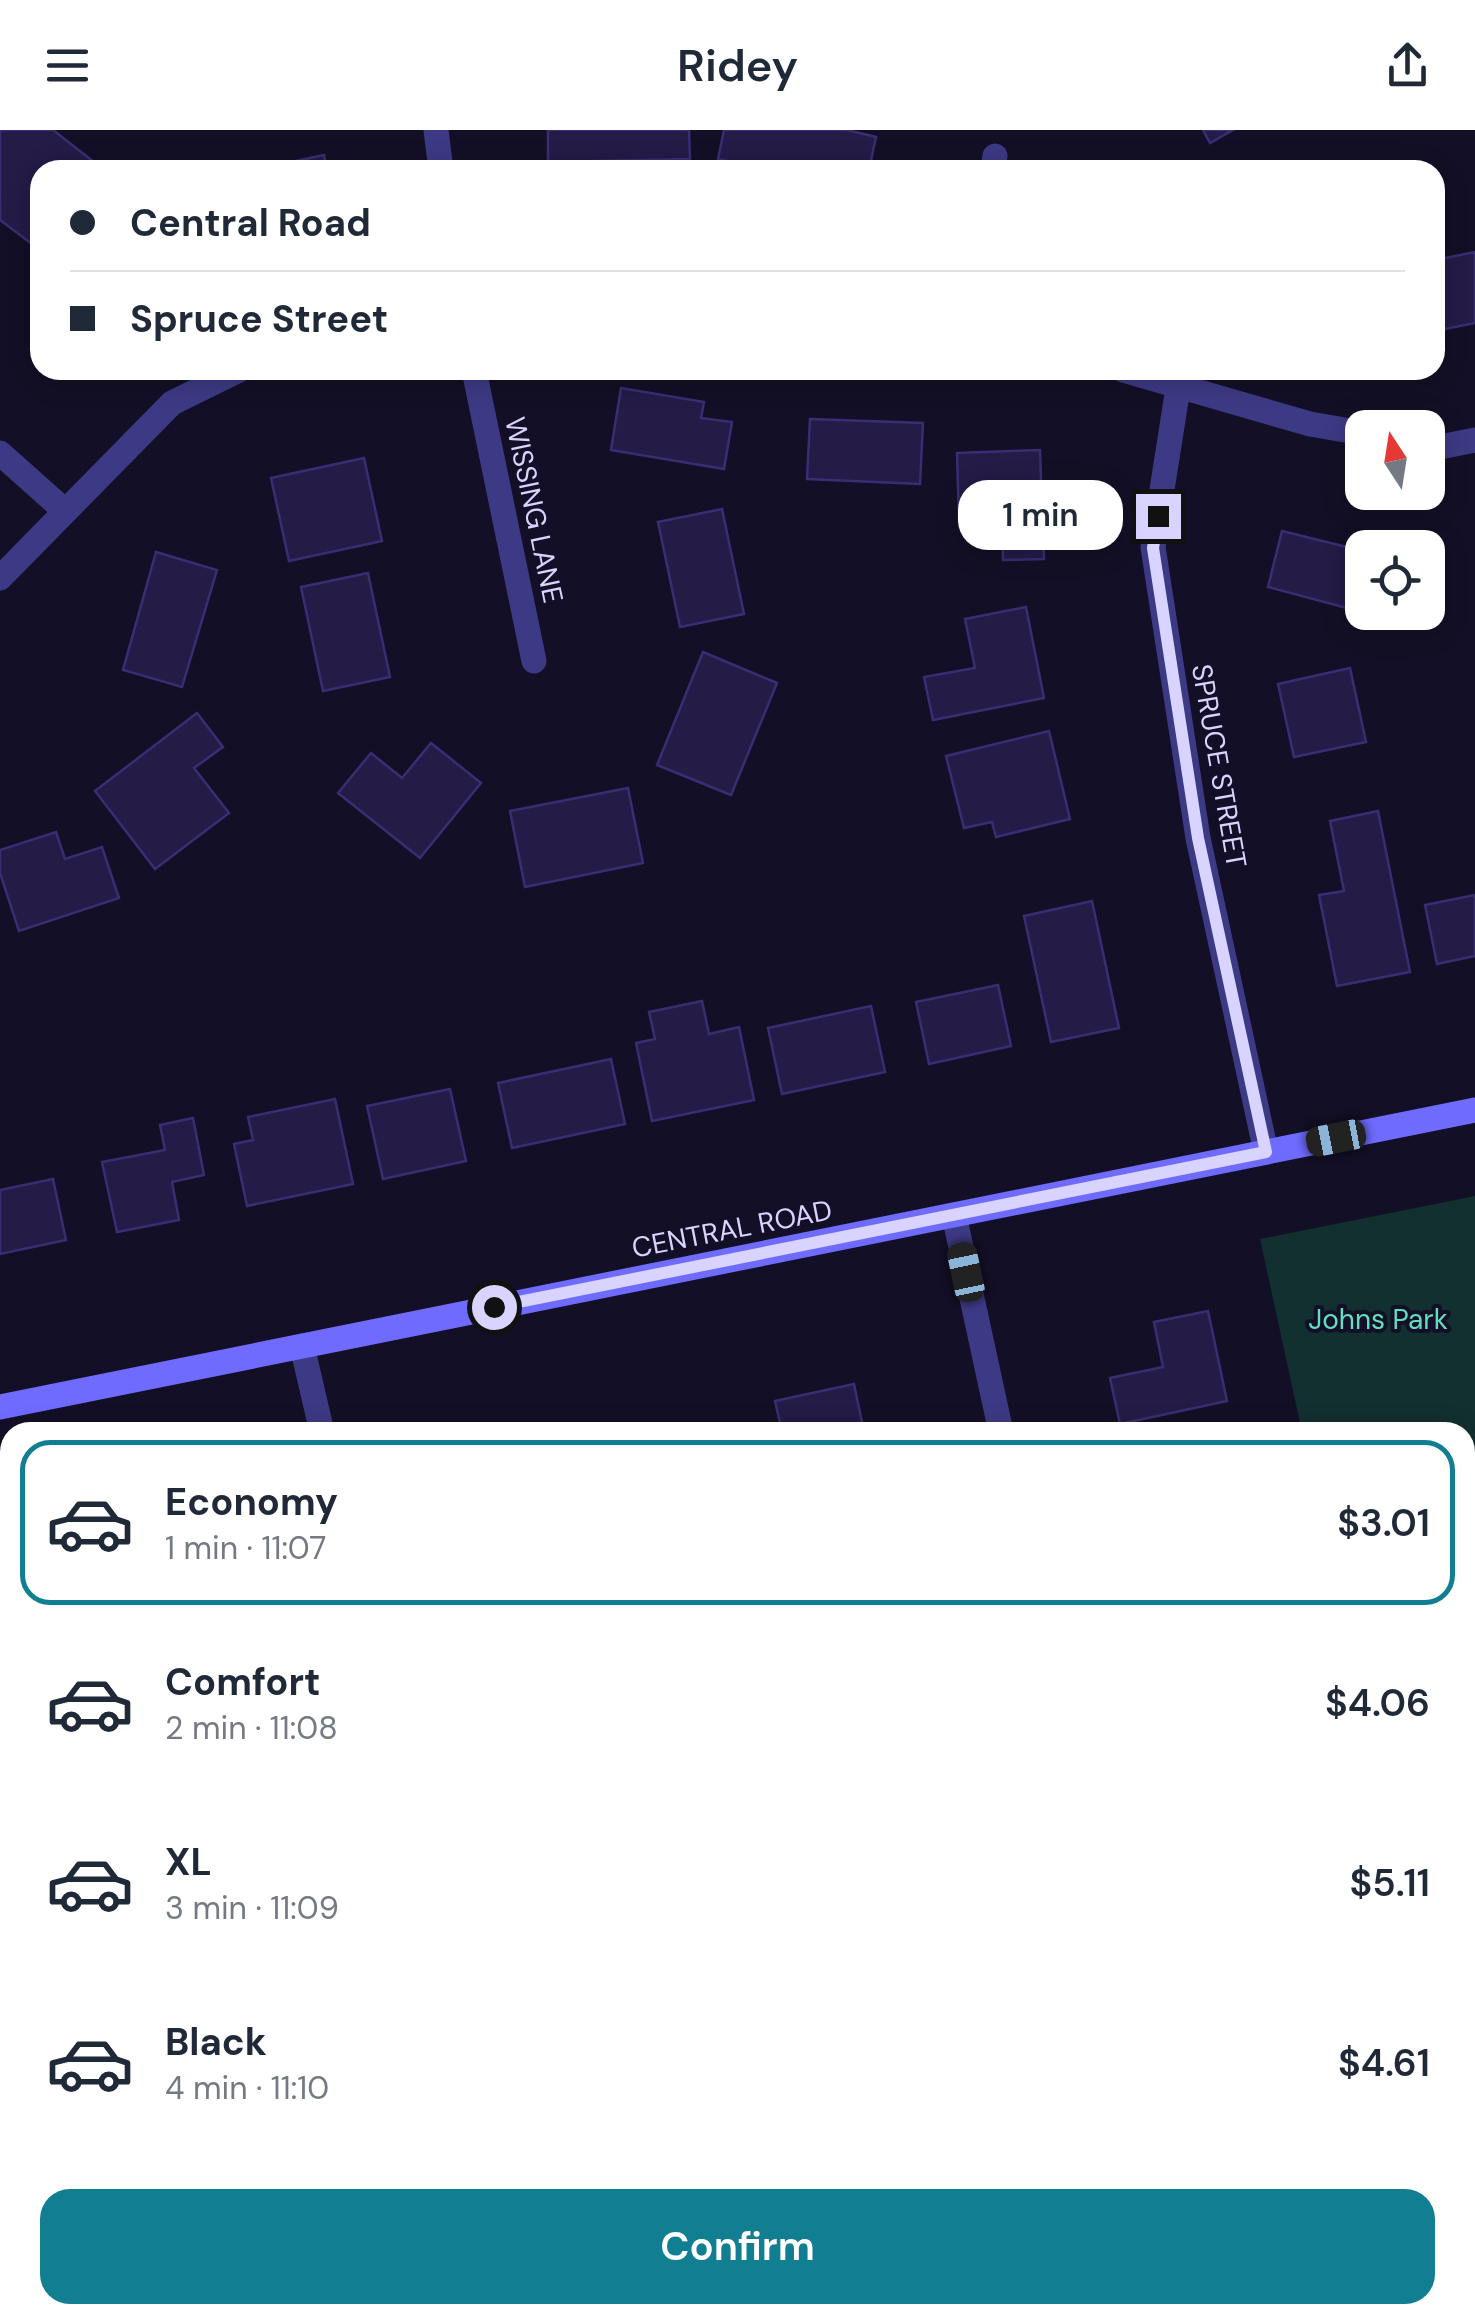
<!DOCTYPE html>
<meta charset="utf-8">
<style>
:root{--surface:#fff;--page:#f6f6f7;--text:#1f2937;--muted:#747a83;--line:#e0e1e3;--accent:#117e91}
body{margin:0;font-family:"DM Sans",sans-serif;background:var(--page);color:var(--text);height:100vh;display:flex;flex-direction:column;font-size:38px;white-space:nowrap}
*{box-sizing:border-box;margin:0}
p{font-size:32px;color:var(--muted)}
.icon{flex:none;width:55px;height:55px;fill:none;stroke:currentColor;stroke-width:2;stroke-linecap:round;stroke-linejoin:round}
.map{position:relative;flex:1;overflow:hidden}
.side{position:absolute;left:0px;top:1292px;width:1475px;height:902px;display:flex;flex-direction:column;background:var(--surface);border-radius:30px 30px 0 0;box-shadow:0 5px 25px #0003}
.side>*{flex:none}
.top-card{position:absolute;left:30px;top:30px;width:1415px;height:220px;border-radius:30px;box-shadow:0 5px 25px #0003;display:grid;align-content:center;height:220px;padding:0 40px;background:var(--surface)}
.needle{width:65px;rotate:348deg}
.buttons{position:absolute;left:1345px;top:280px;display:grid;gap:20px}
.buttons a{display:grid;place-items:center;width:100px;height:100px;border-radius:20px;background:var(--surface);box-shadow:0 5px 25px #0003;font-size:50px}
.end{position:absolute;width:45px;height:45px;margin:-22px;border:12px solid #d9d4ff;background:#111;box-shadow:0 0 0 5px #111}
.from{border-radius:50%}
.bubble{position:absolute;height:70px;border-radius:30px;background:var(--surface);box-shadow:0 5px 25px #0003;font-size:32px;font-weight:600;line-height:70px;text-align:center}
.car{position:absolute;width:30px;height:60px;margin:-30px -15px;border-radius:12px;box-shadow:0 0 8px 2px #0007;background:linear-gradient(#222 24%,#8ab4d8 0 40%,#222 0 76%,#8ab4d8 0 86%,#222 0)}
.top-card b{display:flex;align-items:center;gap:35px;height:95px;font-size:38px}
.top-card b+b{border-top:2px solid var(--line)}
.top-card i{width:25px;height:25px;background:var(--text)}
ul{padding:18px 0 0;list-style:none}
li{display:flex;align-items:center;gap:30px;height:165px;margin:0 20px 15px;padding:0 20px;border:5px solid transparent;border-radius:30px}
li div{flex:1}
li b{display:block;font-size:38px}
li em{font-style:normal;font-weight:600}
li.current{border-color:var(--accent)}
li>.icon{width:90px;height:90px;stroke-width:1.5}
.button{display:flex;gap:20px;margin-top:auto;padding:20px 40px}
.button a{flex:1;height:115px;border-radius:30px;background:var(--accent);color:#fff;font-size:40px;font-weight:600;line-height:115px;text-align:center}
header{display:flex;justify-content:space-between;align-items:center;height:130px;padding:0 40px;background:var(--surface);font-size:45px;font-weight:600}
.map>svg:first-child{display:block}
</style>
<header><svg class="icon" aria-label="menu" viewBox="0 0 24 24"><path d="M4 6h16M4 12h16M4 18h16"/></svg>Ridey<svg class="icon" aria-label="share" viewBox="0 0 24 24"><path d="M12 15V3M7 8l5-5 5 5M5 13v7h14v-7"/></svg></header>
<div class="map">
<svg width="1475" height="2193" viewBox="0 0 1475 2193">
<rect width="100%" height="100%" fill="#130f26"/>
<polygon fill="#12302f" points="1475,1066 1475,1917 1465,1920 1465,1302 1302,1302 1260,1109"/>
<g fill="#241b47" stroke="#3b2d73" stroke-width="2.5">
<polygon points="0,0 53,0 94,32 88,40 40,40 40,103 32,114 0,90"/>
<polygon points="548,0 689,0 690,29 548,32"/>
<polygon points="724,0 847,0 876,7 869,40 767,40 718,29"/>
<polygon points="1203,0 1233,0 1210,13"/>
<polygon points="324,25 327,40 253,40"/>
<polygon points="1475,122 1475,193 1435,201 1435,130"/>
<polygon points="621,258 704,272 701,288 732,292 724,339 611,320"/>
<polygon points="810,289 923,293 920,354 807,349"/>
<polygon points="1040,320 1044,429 1003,430 1002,390 959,392 957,323"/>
<polygon points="364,328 382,411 289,431 271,348"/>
<polygon points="722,379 744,484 680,497 658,392"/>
<polygon points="1282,401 1359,420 1353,442 1362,445 1362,482 1268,457"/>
<polygon points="156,422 217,440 182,557 123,540"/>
<polygon points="368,443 390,547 323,561 301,457"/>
<polygon points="1026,477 1044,568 933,590 924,547 975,538 965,489"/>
<polygon points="703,522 777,553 731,665 657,635"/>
<polygon points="1350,538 1366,612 1294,627 1278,554"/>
<polygon points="197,583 223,617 194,638 229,683 155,739 95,661"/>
<polygon points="1049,601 1070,689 996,707 992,692 964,698 946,626"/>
<polygon points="431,613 481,653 420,728 338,663 371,623 402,648"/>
<polygon points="628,658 643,733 525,757 510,681"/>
<polygon points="1378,681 1410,842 1337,856 1319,765 1344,761 1330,691"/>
<polygon points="56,702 65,729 102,717 119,768 19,801 0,743 0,720"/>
<polygon points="1475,765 1475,826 1437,834 1425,775"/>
<polygon points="1092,771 1119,898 1051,912 1024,786"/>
<polygon points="998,855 1011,916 929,934 916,872"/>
<polygon points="702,871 709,904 739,897 754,970 652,991 636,913 655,909 649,882"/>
<polygon points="871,876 885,942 782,964 768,898"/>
<polygon points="611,929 625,994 512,1018 498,953"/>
<polygon points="450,959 466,1031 383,1049 367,976"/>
<polygon points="335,969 353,1054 247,1076 234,1014 253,1010 248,987"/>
<polygon points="193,988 204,1045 172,1052 179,1090 117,1102 102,1032 165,1020 160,995"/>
<polygon points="53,1049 66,1110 0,1124 0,1060"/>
<polygon points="1208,1181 1227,1271 1120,1294 1110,1248 1163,1237 1154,1192"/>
<polygon points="854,1254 864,1302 782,1302 775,1271"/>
<polygon points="656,1296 657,1302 625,1302"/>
<polygon points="10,1868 10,1957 0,1960 0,1871"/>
<polygon points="1475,1990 1475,2060 1465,2062 1465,1992"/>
<polygon points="41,2185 76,2185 78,2193 20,2193"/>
<polygon points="98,2185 195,2185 197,2193 100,2193"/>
<polygon points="221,2185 315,2185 318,2193 224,2193"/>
<polygon points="345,2185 425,2185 427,2191 347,2193"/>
<polygon points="717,2185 789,2185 801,2189 800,2193 715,2193"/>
<polygon points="965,2185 1042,2185 1044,2193 967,2193"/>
</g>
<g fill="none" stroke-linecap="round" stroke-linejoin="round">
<g stroke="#3d3a85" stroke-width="25">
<polyline points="436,0 441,40"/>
<polyline points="993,40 995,26"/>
<polyline points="474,240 534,531"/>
<polyline points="1123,240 1310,294 1362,303"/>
<polyline points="1178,258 1153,417 1198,708 1266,1022"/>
<polyline points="1428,313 1445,316 1475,310"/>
<polyline points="0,323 65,381"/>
<polyline points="0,448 172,273 239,240"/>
<polyline points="954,1085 1001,1302"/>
<polyline points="302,1216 322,1302"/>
<polyline points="0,2080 10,2077"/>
<polyline points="535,2185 538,2193"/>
<polyline points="1192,2185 1194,2193"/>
</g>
<polyline stroke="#6f6bff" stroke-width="25" points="0,1277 1475,980"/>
</g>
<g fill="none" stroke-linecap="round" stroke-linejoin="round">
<polyline stroke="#d9d4ff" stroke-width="12" points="494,1177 1266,1022 1198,708 1153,418 1158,386"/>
</g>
<g text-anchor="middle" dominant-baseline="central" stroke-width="8" stroke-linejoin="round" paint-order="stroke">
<g font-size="28" fill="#d9d4ff" stroke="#130f26">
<text transform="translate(534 380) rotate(78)">WISSING LANE</text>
<text transform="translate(1219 636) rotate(80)">SPRUCE STREET</text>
<text transform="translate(732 1099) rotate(-11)">CENTRAL ROAD</text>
</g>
<g font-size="28" fill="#5fe0c0" stroke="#130f26">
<text x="1378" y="1189">Johns Park</text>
</g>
</g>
</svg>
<div class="buttons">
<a><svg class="needle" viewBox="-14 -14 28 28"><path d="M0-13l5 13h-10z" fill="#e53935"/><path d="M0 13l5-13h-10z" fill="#747a83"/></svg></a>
<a><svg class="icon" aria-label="locate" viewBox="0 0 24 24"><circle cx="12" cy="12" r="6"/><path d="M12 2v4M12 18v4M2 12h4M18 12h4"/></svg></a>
</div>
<i class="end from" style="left:494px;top:1177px"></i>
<i class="end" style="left:1158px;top:386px"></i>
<div class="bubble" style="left:958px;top:350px;width:165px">1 min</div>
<i class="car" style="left:1336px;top:1008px;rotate:259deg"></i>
<i class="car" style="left:966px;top:1142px;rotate:348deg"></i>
<div class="top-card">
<b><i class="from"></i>Central Road</b>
<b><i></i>Spruce Street</b>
</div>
<section class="side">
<ul>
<li class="current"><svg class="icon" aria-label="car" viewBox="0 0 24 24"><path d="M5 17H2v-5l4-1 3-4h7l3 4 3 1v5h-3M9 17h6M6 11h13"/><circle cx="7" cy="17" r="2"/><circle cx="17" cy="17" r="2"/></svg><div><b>Economy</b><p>1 min · 11:07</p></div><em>$3.01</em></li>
<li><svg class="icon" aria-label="car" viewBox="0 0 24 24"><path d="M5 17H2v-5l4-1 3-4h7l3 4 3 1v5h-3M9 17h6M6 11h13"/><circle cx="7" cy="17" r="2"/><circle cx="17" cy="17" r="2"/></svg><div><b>Comfort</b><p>2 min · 11:08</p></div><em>$4.06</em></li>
<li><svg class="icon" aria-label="car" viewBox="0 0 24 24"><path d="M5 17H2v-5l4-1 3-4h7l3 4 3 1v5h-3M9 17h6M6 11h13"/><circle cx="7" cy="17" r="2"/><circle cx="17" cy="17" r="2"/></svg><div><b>XL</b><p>3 min · 11:09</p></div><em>$5.11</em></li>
<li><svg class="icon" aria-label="car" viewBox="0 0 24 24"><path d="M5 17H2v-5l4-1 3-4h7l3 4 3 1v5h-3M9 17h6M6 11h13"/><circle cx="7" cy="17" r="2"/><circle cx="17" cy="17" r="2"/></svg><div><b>Black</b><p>4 min · 11:10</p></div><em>$4.61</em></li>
</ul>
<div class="button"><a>Confirm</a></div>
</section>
</div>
